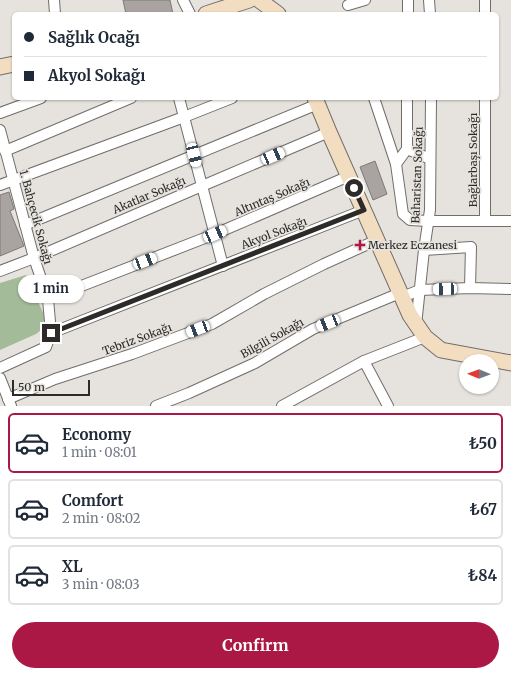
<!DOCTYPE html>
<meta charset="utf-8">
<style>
:root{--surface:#fff;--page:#f6f6f7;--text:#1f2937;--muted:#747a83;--line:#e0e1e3;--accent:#ac1845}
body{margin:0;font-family:Merriweather,serif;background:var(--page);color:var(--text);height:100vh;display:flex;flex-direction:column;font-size:15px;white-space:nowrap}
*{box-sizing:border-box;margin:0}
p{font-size:13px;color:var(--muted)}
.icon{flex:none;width:22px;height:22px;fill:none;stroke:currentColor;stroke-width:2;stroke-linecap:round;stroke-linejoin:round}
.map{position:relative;height:406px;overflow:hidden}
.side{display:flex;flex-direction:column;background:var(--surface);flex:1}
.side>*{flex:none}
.hud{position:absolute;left:12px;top:12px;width:487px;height:88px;border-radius:6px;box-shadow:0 1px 3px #0004;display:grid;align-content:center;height:88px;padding:0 12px;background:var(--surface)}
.needle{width:26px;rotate:271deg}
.controls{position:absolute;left:459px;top:354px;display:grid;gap:8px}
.controls a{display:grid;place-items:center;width:40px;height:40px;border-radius:50%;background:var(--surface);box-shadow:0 1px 3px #0004;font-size:20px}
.scale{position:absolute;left:12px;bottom:10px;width:78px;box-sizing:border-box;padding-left:4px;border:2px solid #2c2b29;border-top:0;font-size:11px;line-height:14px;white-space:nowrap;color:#2c2b29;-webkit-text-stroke:3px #e6e3de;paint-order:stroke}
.end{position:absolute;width:18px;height:18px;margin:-9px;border:5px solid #2c2b29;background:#fff;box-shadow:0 0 0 2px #fff}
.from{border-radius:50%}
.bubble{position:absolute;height:28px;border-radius:14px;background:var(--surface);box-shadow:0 1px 3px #0004;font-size:13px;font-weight:700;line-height:28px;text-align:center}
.car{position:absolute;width:12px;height:24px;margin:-12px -6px;border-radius:5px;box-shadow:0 0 3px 1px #0007;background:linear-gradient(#fff 24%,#345 0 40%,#fff 0 76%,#345 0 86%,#fff 0)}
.hud b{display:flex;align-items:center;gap:14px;height:38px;font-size:15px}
.hud b+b{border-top:1px solid var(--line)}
.hud i{width:10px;height:10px;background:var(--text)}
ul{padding:7px 0 0;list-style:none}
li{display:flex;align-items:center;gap:12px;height:60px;margin:0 8px 6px;padding:0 4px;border:2px solid var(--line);border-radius:6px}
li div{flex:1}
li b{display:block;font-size:15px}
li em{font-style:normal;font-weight:700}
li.on{border-color:var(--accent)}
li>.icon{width:36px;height:36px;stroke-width:1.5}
.button{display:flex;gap:8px;margin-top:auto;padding:8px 12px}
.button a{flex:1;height:46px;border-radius:24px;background:var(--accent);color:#fff;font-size:16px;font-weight:700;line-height:46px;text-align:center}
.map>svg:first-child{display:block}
</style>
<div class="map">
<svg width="511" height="406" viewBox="0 0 511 406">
<rect width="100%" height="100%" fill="#e6e3de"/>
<polygon fill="#a3bb99" points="26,275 45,317 41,330 36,334 0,350 0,283"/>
<g fill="#a9a4a2" stroke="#7e7976">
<polygon points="123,0 170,0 173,14 126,14"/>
<polygon points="375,161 387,194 373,200 360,167"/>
<polygon points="9,192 14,209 10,211 24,246 0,256 0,195"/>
</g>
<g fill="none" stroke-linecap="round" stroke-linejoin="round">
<g stroke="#716e6a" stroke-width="12">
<g id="street">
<polyline points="54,0 55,14"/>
<polyline points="183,0 190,14"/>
<polyline points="429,0 430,14"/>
<polyline points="485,0 485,14"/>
<polyline points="348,5 365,0"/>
<polyline points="408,14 408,0"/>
<polyline points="179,98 223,266"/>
<polyline points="374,98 396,164 403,214 410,220 428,221 511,221"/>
<polyline points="485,98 485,221"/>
<polyline points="0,113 41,98"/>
<polyline points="0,130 34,258 48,299 51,333"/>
<polyline points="407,149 430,159"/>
<polyline points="5,151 131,98"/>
<polyline points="396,164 407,149 407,98"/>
<polyline points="0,185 184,117 232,98"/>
<polyline points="25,225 318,104"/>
<polyline points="424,250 471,247 470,288"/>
<polyline points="0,271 34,258 202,186 329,132"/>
<polyline points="402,297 420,290 470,288 511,289"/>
<polyline points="48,299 215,234 349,176"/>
<polyline points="416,325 424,250 430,210 431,98"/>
<polyline points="364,361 388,406"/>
<polyline points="0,368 46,347 51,333 364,210"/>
<polyline points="0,378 11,406"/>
<polyline points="8,399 55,379 132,354 212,324 264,294 324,264 377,240"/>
<polyline points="156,406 189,393 255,363 313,329 400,293"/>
<polyline points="282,406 364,361 425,337"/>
</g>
</g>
<g stroke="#716e6a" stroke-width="17">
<g id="secondary">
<polyline points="259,0 278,14"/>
<polyline points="206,14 249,0"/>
<polyline points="0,67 14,64"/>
<polyline points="315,98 329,132 410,315 425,337 441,350 511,363"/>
</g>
</g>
<use href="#street" stroke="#fff" stroke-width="10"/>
<use href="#secondary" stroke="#f3ddc1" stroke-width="15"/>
</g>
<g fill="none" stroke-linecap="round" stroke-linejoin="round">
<polyline stroke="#2c2b29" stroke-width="5" points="51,333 364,210 354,188"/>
</g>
<path fill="#ac1845" stroke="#e6e3de" stroke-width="1.5" d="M358 239h4v4h4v4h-4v4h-4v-4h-4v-4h4z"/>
<g text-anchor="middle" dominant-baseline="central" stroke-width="3.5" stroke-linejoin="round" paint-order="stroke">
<g font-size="11" fill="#2c2b29" stroke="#e6e3de">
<text transform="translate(473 160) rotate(-90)">Bağlarbaşı Sokağı</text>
<text transform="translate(417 175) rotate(-88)">Baharistan Sokağı</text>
<text transform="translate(149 195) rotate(-23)">Akatlar Sokağı</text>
<text transform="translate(272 197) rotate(-23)">Altıntaş Sokağı</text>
<text transform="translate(36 217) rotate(75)">1. Bahçecik Sokağı</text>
<text transform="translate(274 233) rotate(-21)">Akyol Sokağı</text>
<text transform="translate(272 338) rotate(-29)">Bilgili Sokağı</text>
<text transform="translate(137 339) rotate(-20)">Tebriz Sokağı</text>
</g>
<g font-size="11" fill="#2c2b29" stroke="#e6e3de" text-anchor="start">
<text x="368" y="245">Merkez Eczanesi</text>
</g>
</g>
</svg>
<div class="controls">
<a><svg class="needle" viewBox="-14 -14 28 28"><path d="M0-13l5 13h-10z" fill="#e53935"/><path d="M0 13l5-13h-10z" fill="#747a83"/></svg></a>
</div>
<div class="scale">50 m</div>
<i class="end from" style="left:354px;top:188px"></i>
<i class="end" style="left:51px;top:333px"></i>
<div class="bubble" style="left:18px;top:275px;width:66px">1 min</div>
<i class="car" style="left:194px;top:155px;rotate:166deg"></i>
<i class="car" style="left:273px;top:156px;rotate:67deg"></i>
<i class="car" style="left:215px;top:234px;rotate:67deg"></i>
<i class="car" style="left:145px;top:261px;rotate:69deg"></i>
<i class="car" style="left:445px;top:289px;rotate:268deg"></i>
<i class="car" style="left:328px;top:323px;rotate:248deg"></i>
<i class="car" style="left:198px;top:329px;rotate:249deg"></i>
<div class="hud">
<b><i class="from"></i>Sağlık Ocağı</b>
<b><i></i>Akyol Sokağı</b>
</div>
</div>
<section class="side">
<ul>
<li class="on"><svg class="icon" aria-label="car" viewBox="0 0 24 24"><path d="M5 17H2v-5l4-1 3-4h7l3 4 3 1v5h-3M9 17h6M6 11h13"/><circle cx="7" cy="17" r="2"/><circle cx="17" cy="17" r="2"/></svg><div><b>Economy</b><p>1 min · 08:01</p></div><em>₺50</em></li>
<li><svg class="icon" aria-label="car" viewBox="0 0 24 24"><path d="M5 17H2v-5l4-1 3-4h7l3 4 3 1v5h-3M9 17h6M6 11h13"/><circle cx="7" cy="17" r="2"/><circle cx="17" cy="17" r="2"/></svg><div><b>Comfort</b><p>2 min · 08:02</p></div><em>₺67</em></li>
<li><svg class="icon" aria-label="car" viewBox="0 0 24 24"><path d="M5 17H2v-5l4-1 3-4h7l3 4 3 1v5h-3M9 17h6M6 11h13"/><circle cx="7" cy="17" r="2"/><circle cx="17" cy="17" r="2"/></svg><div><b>XL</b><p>3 min · 08:03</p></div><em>₺84</em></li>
</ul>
<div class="button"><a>Confirm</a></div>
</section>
